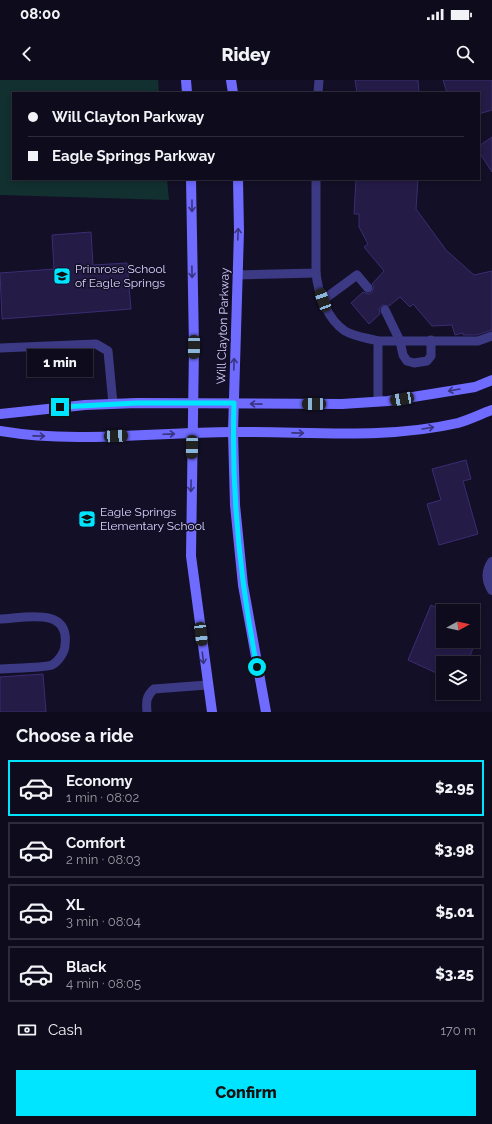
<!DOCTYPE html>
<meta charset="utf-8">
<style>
:root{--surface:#0e0b1c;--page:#1c1929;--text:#f1f3f6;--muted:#9b9ba3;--line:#2e2b3b;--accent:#00e5ff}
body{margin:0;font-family:Raleway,sans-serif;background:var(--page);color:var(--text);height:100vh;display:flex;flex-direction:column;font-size:15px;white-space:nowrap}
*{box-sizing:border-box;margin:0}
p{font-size:13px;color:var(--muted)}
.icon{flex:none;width:22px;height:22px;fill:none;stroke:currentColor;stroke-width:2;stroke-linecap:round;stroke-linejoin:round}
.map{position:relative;height:632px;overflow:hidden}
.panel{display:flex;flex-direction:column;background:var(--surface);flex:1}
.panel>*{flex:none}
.guide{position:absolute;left:12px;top:12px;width:468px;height:88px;border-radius:0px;box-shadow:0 2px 6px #0003,0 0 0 1px var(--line);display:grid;align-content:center;height:88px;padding:0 16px;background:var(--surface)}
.needle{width:26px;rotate:82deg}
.controls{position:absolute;left:436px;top:524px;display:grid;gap:8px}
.controls a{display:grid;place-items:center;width:44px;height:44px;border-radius:0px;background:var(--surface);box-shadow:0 2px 6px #0003,0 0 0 1px var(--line);font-size:20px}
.end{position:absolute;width:18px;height:18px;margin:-9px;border:5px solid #00e5ff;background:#111;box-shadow:0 0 0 2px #111}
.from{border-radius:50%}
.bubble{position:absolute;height:28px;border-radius:0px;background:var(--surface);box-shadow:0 2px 6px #0003,0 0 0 1px var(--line);font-size:13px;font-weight:800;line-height:28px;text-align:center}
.car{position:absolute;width:12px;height:24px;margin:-12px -6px;border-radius:5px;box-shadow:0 0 3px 1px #0007;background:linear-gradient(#222 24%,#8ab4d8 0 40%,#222 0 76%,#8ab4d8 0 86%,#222 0)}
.guide b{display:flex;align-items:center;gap:14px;height:38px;font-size:15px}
.guide b+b{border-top:1px solid var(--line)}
.guide i{width:10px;height:10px;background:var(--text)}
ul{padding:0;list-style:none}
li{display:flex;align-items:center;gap:12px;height:56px;margin:0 8px 6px;padding:0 8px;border:2px solid var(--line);border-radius:0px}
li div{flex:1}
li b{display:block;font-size:15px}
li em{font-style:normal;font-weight:800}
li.on{border-color:var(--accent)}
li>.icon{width:36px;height:36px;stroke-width:1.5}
h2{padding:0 16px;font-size:18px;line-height:48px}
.pay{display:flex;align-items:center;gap:10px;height:44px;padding:0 16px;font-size:15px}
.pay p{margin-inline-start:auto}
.button{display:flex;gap:8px;margin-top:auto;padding:8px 16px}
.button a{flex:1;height:46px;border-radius:0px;background:var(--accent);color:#111;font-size:16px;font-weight:800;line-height:46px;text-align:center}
.status{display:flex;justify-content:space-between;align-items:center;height:28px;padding:0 20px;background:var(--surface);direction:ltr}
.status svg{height:11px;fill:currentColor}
header{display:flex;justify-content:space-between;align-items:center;height:52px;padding:0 16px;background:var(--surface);font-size:18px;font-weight:800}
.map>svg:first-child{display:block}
</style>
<div class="status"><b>08:00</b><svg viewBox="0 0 49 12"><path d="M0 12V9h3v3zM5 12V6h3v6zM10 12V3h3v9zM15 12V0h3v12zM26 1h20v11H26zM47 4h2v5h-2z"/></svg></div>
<header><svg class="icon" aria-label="back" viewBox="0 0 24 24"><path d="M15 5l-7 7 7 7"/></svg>Ridey<svg class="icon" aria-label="search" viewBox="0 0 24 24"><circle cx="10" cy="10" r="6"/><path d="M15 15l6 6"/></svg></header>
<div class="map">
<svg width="492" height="632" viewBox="0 0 492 632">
<rect width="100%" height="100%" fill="#130f26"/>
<polygon fill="#12302f" points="0,0 158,0 159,13 13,13 13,99 167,99 169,120 0,115"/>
<g fill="#241b47" stroke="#3b2d73">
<polygon points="355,0 418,0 419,13 357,13"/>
<polygon points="443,0 492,0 492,30 479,34 479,13 447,13"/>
<polygon points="492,57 492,92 479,72 479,66"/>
<polygon points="356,99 418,99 416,129 446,170 474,195 492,191 492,250 477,255 463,255 463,253 455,255 452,245 432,246 413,224 410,227 400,217 389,226 382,225 379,229 380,234 369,244 351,223 363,212 369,214 372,212 374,207 372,204 384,191 364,167 368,164 359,147 359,134 354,134"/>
<polygon points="91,152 93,185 127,183 131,229 2,239 0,193 54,189 52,155"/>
<polygon points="466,380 471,399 463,401 478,454 439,465 427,424 441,420 432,389"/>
<polygon points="431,525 443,531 443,561 476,561 467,583 443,583 443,596 408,580"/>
<polygon points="43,594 46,632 0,632 0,597"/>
</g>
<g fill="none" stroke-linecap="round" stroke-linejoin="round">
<g stroke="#3d3a85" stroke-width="9">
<polyline points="318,13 319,0"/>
<path d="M316 193C318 213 327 239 345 251 355 257 368 258 378 261V322"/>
<polyline points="237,195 316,193 316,99"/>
<polyline points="323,220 357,195 368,208"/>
<polyline points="385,230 400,261 403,275 407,281 414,283 427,281 431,276 431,260"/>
<polyline points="378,261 478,261 492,256"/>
<polyline points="0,268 96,264 108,271 113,324"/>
<path d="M0 539C24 538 70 526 65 565 65 572 58 582 52 585 43 588 11 588 0 589"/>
<path d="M147 632C146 622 146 616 154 609L207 605"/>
</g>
<path stroke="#3d3a85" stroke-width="10" d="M492 482C486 491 486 500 492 510"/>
<g stroke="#6f6bff" stroke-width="10">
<polyline points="186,0 187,13"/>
<polyline points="231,0 233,13"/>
<polyline points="191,99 194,267 191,476 212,632"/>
<polyline points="238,99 239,151 233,352 235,425 243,505 266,632"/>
<polyline points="0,334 85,325 137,323 342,324 388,321 475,307 492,300"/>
<path d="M0 351C77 364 155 352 232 352 307 351 384 360 458 343 469 340 481 334 492 330"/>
</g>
</g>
<defs><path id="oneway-shaft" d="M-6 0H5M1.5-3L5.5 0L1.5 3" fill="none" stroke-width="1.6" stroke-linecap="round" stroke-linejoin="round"/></defs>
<g stroke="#38347d">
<use href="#oneway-shaft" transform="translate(192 126) rotate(90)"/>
<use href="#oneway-shaft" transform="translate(238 154) rotate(-88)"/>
<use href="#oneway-shaft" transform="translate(192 192) rotate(89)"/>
<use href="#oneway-shaft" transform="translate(234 284) rotate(-89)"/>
<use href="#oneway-shaft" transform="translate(454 310) rotate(170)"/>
<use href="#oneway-shaft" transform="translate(256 324) rotate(-179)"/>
<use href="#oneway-shaft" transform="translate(428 348) rotate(-9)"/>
<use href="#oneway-shaft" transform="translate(298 353) rotate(1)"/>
<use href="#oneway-shaft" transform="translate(169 354) rotate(-2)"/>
<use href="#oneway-shaft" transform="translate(39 356) rotate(1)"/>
<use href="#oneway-shaft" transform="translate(191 406) rotate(91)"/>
<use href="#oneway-shaft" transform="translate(203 578) rotate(83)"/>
</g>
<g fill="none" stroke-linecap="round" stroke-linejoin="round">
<path stroke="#00e5ff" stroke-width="5" d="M60 327 137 323H234C231 412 240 500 257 587"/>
</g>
<defs>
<g id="school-square" transform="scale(0.9)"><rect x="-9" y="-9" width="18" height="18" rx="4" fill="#00e5ff" stroke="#130f26"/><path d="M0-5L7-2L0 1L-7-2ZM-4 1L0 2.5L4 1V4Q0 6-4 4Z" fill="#111"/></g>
</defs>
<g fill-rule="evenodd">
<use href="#school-square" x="62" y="196"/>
<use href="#school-square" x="87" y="439"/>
</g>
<g text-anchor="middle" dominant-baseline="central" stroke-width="3" stroke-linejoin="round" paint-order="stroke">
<g font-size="12" fill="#d9d4ff" stroke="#130f26" text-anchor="start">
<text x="75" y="189">Primrose School<tspan x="75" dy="14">of Eagle Springs</tspan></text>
<text x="100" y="432">Eagle Springs<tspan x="100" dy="14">Elementary School</tspan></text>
</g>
<g font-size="12" fill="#d9d4ff" stroke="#130f26">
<text transform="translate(223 246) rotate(-88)">Will Clayton Parkway</text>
</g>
</g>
</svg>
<div class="controls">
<a><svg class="needle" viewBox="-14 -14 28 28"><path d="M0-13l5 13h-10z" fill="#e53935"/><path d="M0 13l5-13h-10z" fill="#9b9ba3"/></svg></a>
<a><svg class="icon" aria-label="layers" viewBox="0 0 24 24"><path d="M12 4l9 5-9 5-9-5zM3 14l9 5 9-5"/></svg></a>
</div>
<i class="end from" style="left:257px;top:587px"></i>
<i class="end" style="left:60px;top:327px"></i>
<div class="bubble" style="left:27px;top:269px;width:66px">1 min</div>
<i class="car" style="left:323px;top:220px;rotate:340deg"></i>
<i class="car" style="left:194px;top:267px;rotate:181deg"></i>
<i class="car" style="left:402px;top:319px;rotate:260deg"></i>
<i class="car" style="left:314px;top:324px;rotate:270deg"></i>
<i class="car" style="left:116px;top:356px;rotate:87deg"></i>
<i class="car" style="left:192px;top:367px;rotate:181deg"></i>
<i class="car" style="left:201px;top:554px;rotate:173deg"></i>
<div class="guide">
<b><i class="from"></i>Will Clayton Parkway</b>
<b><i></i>Eagle Springs Parkway</b>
</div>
</div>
<section class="panel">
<h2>Choose a ride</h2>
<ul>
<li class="on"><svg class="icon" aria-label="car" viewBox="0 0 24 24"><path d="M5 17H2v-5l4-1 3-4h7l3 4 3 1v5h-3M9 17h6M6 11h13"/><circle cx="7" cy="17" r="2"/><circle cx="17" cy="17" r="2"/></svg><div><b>Economy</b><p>1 min · 08:02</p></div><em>$2.95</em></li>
<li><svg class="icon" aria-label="car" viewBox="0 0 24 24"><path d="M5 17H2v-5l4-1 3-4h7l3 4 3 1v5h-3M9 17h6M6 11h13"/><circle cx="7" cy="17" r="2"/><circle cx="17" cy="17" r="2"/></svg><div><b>Comfort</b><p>2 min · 08:03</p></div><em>$3.98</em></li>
<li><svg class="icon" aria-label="car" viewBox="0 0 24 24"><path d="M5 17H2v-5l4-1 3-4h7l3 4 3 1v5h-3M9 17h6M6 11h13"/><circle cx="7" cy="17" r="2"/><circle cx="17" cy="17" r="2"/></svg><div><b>XL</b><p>3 min · 08:04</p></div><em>$5.01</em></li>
<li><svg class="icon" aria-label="car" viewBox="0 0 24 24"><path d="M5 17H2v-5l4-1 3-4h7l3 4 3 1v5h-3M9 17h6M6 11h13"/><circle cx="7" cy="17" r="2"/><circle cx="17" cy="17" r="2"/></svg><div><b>Black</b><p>4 min · 08:05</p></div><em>$3.25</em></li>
</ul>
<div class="pay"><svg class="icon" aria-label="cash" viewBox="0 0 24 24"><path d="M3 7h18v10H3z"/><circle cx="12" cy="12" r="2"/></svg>Cash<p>170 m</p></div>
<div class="button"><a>Confirm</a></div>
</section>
